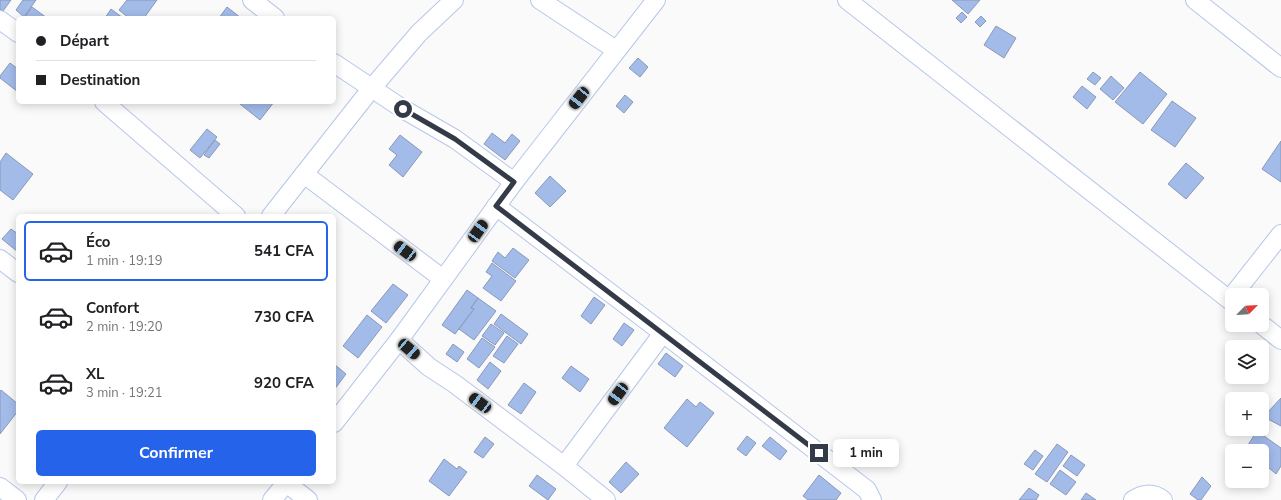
<!DOCTYPE html>
<html lang="fr">
<meta charset="utf-8">
<style>
:root{--surface:#fff;--page:#f6f6f6;--text:#202124;--muted:#757577;--line:#e0e0e0;--accent:#2563eb}
body{margin:0;font-family:"Nunito Sans",sans-serif;background:var(--page);color:var(--text);height:100vh;display:flex;flex-direction:column;font-size:15px;white-space:nowrap}
*{box-sizing:border-box;margin:0}
p{font-size:13px;color:var(--muted)}
.icon{flex:none;width:22px;height:22px;fill:none;stroke:currentColor;stroke-width:2;stroke-linecap:round;stroke-linejoin:round}
.map{position:relative;flex:1;overflow:hidden}
.drawer{position:absolute;left:16px;top:214px;width:320px;height:270px;display:flex;flex-direction:column;background:var(--surface);border-radius:6px;box-shadow:0 2px 10px #0003}
.drawer>*{flex:none}
.hud{position:absolute;left:16px;top:16px;width:320px;height:88px;border-radius:6px;box-shadow:0 2px 10px #0003;display:grid;align-content:center;height:88px;padding:0 20px;background:var(--surface)}
.needle{width:26px;rotate:66deg}
.tools{position:absolute;left:1225px;top:288px;display:grid;gap:8px}
.tools a{display:grid;place-items:center;width:44px;height:44px;border-radius:6px;background:var(--surface);box-shadow:0 2px 10px #0003;font-size:20px}
.end{position:absolute;width:18px;height:18px;margin:-9px;border:5px solid #343b48;background:#fff;box-shadow:0 0 0 2px #fff}
.from{border-radius:50%}
.bubble{position:absolute;height:28px;border-radius:6px;background:var(--surface);box-shadow:0 2px 10px #0003;font-size:13px;font-weight:700;line-height:28px;text-align:center}
.car{position:absolute;width:12px;height:24px;margin:-12px -6px;border-radius:5px;box-shadow:0 0 3px 1px #0007;background:linear-gradient(#222 24%,#8ab4d8 0 40%,#222 0 76%,#8ab4d8 0 86%,#222 0)}
.hud b{display:flex;align-items:center;gap:14px;height:38px;font-size:15px}
.hud b+b{border-top:1px solid var(--line)}
.hud i{width:10px;height:10px;background:var(--text)}
ul{padding:7px 0 0;list-style:none}
li{display:flex;align-items:center;gap:12px;height:60px;margin:0 8px 6px;padding:0 12px;border:2px solid transparent;border-radius:6px}
li div{flex:1}
li b{display:block;font-size:15px}
li em{font-style:normal;font-weight:700}
li.current{border-color:var(--accent)}
li>.icon{width:36px;height:36px;stroke-width:1.5}
.primary-button{display:flex;gap:8px;margin-top:auto;padding:8px 20px}
.primary-button a{flex:1;height:46px;border-radius:6px;background:var(--accent);color:#fff;font-size:16px;font-weight:700;line-height:46px;text-align:center}
.map>svg:first-child{display:block}
</style>
<div class="map">
<svg width="1281" height="500" viewBox="0 0 1281 500">
<rect width="100%" height="100%" fill="#fafafa"/>
<g fill="#a3bbe9" stroke="#8999b9">
<polygon points="0,0 11,0 3,11 0,9"/>
<polygon points="23,0 36,0 24,17 16,10"/>
<polygon points="127,0 157,0 144,18 129,18 119,10"/>
<polygon points="952,0 980,0 968,14"/>
<polygon points="32,7 47,18 24,18"/>
<polygon points="227,7 241,18 219,18"/>
<polygon points="111,9 123,18 105,18"/>
<polygon points="962,12 967,17 961,23 956,18"/>
<polygon points="981,16 986,21 980,27 975,22"/>
<polygon points="996,26 1016,38 1004,58 984,45"/>
<polygon points="638,58 648,67 640,77 629,68"/>
<polygon points="10,63 18,69 18,92 0,78 0,76"/>
<polygon points="1093,72 1101,78 1095,85 1087,79"/>
<polygon points="1140,72 1167,94 1143,124 1115,102"/>
<polygon points="1111,76 1124,88 1113,100 1100,89"/>
<polygon points="1082,86 1096,97 1087,109 1073,97"/>
<polygon points="625,95 633,102 624,113 616,106"/>
<polygon points="1172,101 1196,118 1175,147 1151,130"/>
<polygon points="241,102 274,102 260,120 240,104"/>
<polygon points="207,129 217,137 200,158 190,150"/>
<polygon points="492,133 505,143 512,134 520,141 505,160 484,144"/>
<polygon points="400,135 422,152 403,177 389,165 397,155 389,149"/>
<polygon points="215,140 220,144 209,158 204,155"/>
<polygon points="1281,141 1281,182 1262,169"/>
<polygon points="6,153 33,174 13,200 0,190 0,162"/>
<polygon points="1186,163 1204,178 1186,199 1168,184"/>
<polygon points="550,176 566,191 550,207 535,193"/>
<polygon points="11,229 18,234 18,252 2,239"/>
<polygon points="513,248 529,260 515,278 492,261 498,252 505,258"/>
<polygon points="492,263 516,281 501,301 483,288 492,276 486,272"/>
<polygon points="393,284 408,295 386,323 371,311"/>
<polygon points="467,290 478,298 471,308 474,309 455,334 442,325"/>
<polygon points="594,297 605,305 591,324 581,316"/>
<polygon points="478,298 496,311 474,340 459,329 474,309 471,308"/>
<polygon points="501,314 528,334 521,344 494,324"/>
<polygon points="367,315 382,327 358,358 343,346"/>
<polygon points="624,323 634,330 622,346 613,339"/>
<polygon points="491,324 504,333 495,345 482,336"/>
<polygon points="507,336 518,344 504,363 493,356"/>
<polygon points="482,338 495,347 479,368 467,359"/>
<polygon points="453,344 464,352 457,362 446,354"/>
<polygon points="666,353 683,366 675,377 658,364"/>
<polygon points="490,362 501,371 488,389 477,380"/>
<polygon points="334,364 346,374 334,390"/>
<polygon points="571,366 589,379 580,392 562,378"/>
<polygon points="524,383 536,392 521,414 508,405"/>
<polygon points="1,390 18,404 18,411 0,434 0,392"/>
<polygon points="1281,398 1281,426 1266,418 1268,412"/>
<polygon points="687,399 696,407 700,402 714,413 687,447 664,428"/>
<polygon points="1257,431 1281,448 1281,466 1276,474 1262,462 1262,451 1249,451 1246,448"/>
<polygon points="747,436 756,443 746,456 737,449"/>
<polygon points="485,437 494,444 483,458 474,452"/>
<polygon points="770,437 787,451 780,460 762,446"/>
<polygon points="1057,444 1068,452 1047,482 1035,474"/>
<polygon points="1035,450 1043,456 1033,470 1024,464"/>
<polygon points="1071,455 1085,465 1077,476 1063,466"/>
<polygon points="444,459 457,469 459,466 467,472 449,496 429,481"/>
<polygon points="626,462 639,474 621,493 609,482"/>
<polygon points="1060,470 1076,482 1066,495 1050,484"/>
<polygon points="537,475 556,489 548,500 529,486"/>
<polygon points="819,475 841,493 836,500 808,500 803,496"/>
<polygon points="1202,477 1211,486 1201,500 1198,500 1190,494"/>
<polygon points="1029,488 1039,495 1036,500 1019,500"/>
<polygon points="1086,493 1096,500 1081,500"/>
</g>
<g fill="none" stroke-linecap="round" stroke-linejoin="round">
<g stroke="#b6c7e8" stroke-width="20">
<g id="minor">
<polyline points="252,0 275,18"/>
<polyline points="540,0 616,50"/>
<polyline points="847,0 1232,302"/>
<polyline points="1195,0 1281,68"/>
<polyline points="0,20 18,33"/>
<polyline points="334,63 403,109 455,139 514,182"/>
<polyline points="104,102 236,216"/>
<polyline points="304,174 443,279"/>
<polyline points="496,206 663,333 867,490 872,500"/>
<polyline points="271,216 371,89 419,33 454,0"/>
<polyline points="0,259 18,273"/>
<polyline points="1233,295 1281,234"/>
<polyline points="1262,325 1281,340"/>
<polyline points="399,340 429,367 455,384 564,466 606,500"/>
<polyline points="334,423 399,340 514,182 656,0"/>
<polyline points="564,466 663,333"/>
<polyline points="285,482 308,500"/>
<polyline points="0,487 17,500"/>
<polyline points="44,500 58,482"/>
<polyline points="272,500 287,482"/>
<path d="M1133 500C1144 493 1153 492 1163 500"/>
</g>
</g>
<use href="#minor" stroke="#fff" stroke-width="18"/>
</g>
<g fill="none" stroke-linecap="round" stroke-linejoin="round">
<polyline stroke="#343b48" stroke-width="5" points="403,109 455,139 514,182 496,206 819,453"/>
</g>
</svg>
<div class="tools">
<a><svg class="needle" viewBox="-14 -14 28 28"><path d="M0-13l5 13h-10z" fill="#e53935"/><path d="M0 13l5-13h-10z" fill="#757577"/></svg></a>
<a><svg class="icon" aria-label="layers" viewBox="0 0 24 24"><path d="M12 4l9 5-9 5-9-5zM3 14l9 5 9-5"/></svg></a>
<a>+</a>
<a>−</a>
</div>
<i class="end from" style="left:403px;top:109px"></i>
<i class="end" style="left:819px;top:453px"></i>
<div class="bubble" style="left:833px;top:439px;width:66px">1 min</div>
<i class="car" style="left:579px;top:98px;rotate:218deg"></i>
<i class="car" style="left:478px;top:231px;rotate:36deg"></i>
<i class="car" style="left:405px;top:251px;rotate:307deg"></i>
<i class="car" style="left:409px;top:349px;rotate:131deg"></i>
<i class="car" style="left:618px;top:394px;rotate:217deg"></i>
<i class="car" style="left:480px;top:403px;rotate:307deg"></i>
<div class="hud">
<b><i class="from"></i>Départ</b>
<b><i></i>Destination</b>
</div>
<section class="drawer">
<ul>
<li class="current"><svg class="icon" aria-label="car" viewBox="0 0 24 24"><path d="M5 17H2v-5l4-1 3-4h7l3 4 3 1v5h-3M9 17h6M6 11h13"/><circle cx="7" cy="17" r="2"/><circle cx="17" cy="17" r="2"/></svg><div><b>Éco</b><p>1 min · 19:19</p></div><em>541 CFA</em></li>
<li><svg class="icon" aria-label="car" viewBox="0 0 24 24"><path d="M5 17H2v-5l4-1 3-4h7l3 4 3 1v5h-3M9 17h6M6 11h13"/><circle cx="7" cy="17" r="2"/><circle cx="17" cy="17" r="2"/></svg><div><b>Confort</b><p>2 min · 19:20</p></div><em>730 CFA</em></li>
<li><svg class="icon" aria-label="car" viewBox="0 0 24 24"><path d="M5 17H2v-5l4-1 3-4h7l3 4 3 1v5h-3M9 17h6M6 11h13"/><circle cx="7" cy="17" r="2"/><circle cx="17" cy="17" r="2"/></svg><div><b>XL</b><p>3 min · 19:21</p></div><em>920 CFA</em></li>
</ul>
<div class="primary-button"><a>Confirmer</a></div>
</section>
</div>
